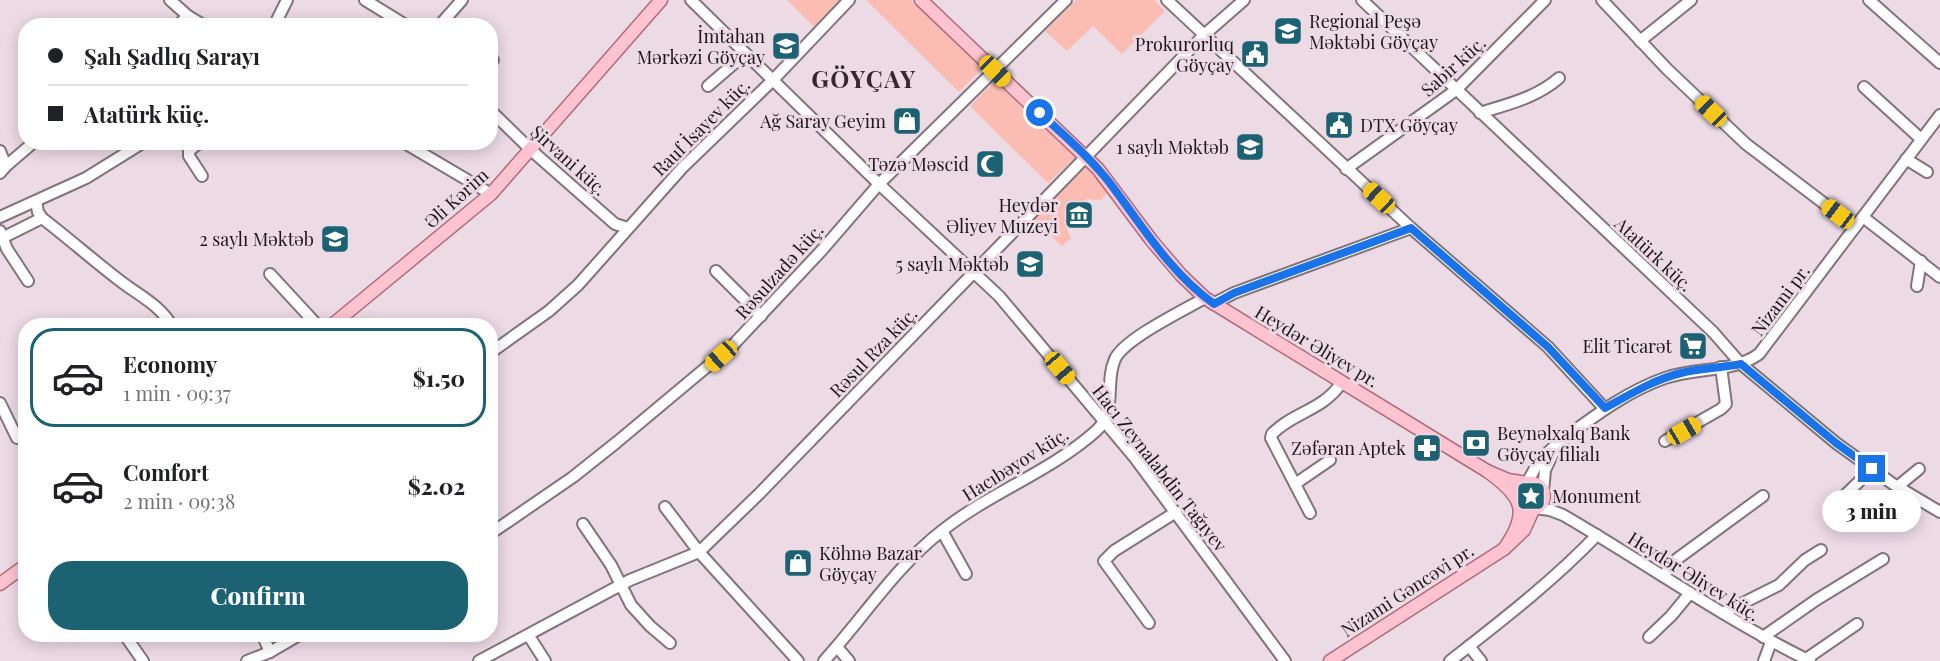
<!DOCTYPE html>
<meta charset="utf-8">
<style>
:root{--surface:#fff;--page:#f2f2f2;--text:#202124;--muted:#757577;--line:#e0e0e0;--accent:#1c6273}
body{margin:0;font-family:"Playfair Display",serif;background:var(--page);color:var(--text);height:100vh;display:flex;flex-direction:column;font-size:22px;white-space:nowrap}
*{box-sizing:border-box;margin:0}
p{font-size:20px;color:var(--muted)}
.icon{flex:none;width:33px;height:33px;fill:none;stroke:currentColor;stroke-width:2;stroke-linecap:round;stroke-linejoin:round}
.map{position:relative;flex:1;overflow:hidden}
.panel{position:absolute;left:18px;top:318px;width:480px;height:324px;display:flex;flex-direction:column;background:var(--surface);border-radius:24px;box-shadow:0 3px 15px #0003}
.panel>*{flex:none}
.banner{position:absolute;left:18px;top:18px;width:480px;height:132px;border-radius:24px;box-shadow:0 3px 15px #0003;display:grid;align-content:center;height:132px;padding:0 30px;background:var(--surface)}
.end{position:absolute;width:27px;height:27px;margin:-14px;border:8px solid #1a73e8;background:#fff;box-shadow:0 0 0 3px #fff}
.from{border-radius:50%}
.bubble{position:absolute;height:42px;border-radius:21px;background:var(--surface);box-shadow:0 3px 15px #0003;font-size:20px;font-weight:800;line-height:42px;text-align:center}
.car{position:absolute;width:18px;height:36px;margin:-18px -9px;border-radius:8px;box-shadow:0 0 4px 2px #0007;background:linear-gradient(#f5c518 24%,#345 0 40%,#f5c518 0 76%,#345 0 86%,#f5c518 0)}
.banner b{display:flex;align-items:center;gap:21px;height:57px;font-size:22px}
.banner b+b{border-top:2px solid var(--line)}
.banner i{width:15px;height:15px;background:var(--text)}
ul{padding:10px 0 0;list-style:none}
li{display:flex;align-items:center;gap:18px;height:99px;margin:0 12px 9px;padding:0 18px;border:3px solid transparent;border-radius:24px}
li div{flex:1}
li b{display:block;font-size:22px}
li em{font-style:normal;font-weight:800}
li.active{border-color:var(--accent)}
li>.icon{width:54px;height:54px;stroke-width:1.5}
.action{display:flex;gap:12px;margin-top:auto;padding:12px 30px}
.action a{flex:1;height:69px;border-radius:24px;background:var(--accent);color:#fff;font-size:24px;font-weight:800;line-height:69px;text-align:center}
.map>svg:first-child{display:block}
</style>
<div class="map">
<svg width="1940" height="661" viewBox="0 0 1940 661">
<rect width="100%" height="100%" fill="#ecdae5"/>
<g fill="#fbbdb3">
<polygon points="787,0 840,0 814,27"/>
<polygon points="866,0 911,0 983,68 959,92"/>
<polygon points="1076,0 1154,0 1165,11 1122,54 1093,26 1067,51 1045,31"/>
<polygon points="997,79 1075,158 1048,183 970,106"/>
<polygon points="1085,166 1108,192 1101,200 1085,199 1085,212 1075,210 1074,219 1064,222 1071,238 1062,246 1034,219"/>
</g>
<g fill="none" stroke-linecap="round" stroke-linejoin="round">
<g stroke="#83737d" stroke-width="14">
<g id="minor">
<polyline points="170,0 188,16"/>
<polyline points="365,0 407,26"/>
<polyline points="691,0 879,184 999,296 1135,458 1285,661"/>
<polyline points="1167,0 1411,228 1548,347 1605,409"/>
<polyline points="1362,0 1713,332 1741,364 1836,443 1893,484 1940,512"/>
<polyline points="1602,0 1667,69 1746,144 1855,227"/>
<polyline points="1869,0 1940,63"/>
<polyline points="177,26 188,16 205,26"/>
<polyline points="274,26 287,0"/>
<polyline points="439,26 462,0"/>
<polyline points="1640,41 1691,0"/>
<polyline points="490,63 493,60"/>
<polyline points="708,86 745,54"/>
<polyline points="1864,87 1921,139"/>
<polyline points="490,110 531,150 615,224 628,228"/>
<path d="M1480 113C1508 104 1536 98 1559 78"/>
<polyline points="200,142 189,151 189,156 202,176"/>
<polyline points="403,142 491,194"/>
<polyline points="0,151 6,166"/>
<polyline points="1906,159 1927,172"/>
<polyline points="1346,169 1456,90 1545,0"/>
<polyline points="0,173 6,166 34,142"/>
<path d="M36 201 38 212 42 218C68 238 93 260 119 280 138 295 159 304 172 326"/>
<polyline points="0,217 86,178 144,142"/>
<polyline points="1863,217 1940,277"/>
<polyline points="0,231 7,249 28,281"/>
<polyline points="0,239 42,218"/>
<polyline points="716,271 761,316"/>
<polyline points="270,274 318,326"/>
<polyline points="1917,286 1921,261"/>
<polyline points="1213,304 1234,293 1411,228"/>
<polyline points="490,353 549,311 578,285 682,168 772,81 849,0"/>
<polyline points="0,403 17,438"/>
<polyline points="1665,441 1721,409 1726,404 1721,367"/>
<path d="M1558 443C1592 418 1625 392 1665 378 1696 367 1733 373 1759 354L1940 115"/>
<polyline points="1527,483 1539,461 1558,443 1545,470 1543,492"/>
<polyline points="1295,484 1330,460"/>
<polyline points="1897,487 1919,469"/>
<polyline points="1841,499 1872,469"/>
<polyline points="665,507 699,552 798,661"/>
<path d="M1534 508 1550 510 1563 515C1646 563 1724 619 1810 661"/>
<path d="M1310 513 1271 438 1272 434C1293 412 1323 411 1342 382"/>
<polyline points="583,524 611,565 631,605 650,626 670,643"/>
<polyline points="942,531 966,574"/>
<polyline points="490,534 573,477 617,442 733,345 822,250 879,184 1066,0"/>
<polyline points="1663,576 1677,559 1763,496"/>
<polyline points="1723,613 1779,585 1805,560 1821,550"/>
<polyline points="1149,623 1104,561 1114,551 1176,512"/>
<polyline points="124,634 143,661"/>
<polyline points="262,634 270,652"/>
<polyline points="529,636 545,661"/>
<polyline points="1649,637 1671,616 1690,593"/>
<polyline points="1763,637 1816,600 1883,559"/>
<polyline points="1469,646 1481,661"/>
<polyline points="837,647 849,661"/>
<polyline points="1806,659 1857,624"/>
<polyline points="247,661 270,652 301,634"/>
<polyline points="479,661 630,580 699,552 759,494 1204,35 1244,0"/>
<path d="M824 661C864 617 896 566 943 530 991 492 1050 472 1096 431 1118 411 1104 383 1115 359 1124 339 1184 310 1205 298"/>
<path d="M1450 661C1501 621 1552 582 1597 535"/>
<polyline points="1764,661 1771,642"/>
</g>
</g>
<g stroke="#ae6c7d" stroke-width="15">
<g id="major">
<polyline points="921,0 1098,169 1152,241 1181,275 1205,298 1487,471"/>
<polyline points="331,326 491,194 661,0"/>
<circle cx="1531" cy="496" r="13"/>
<path d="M1527 483 1508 480 1487 471C1522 496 1531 511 1504 549L1524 530 1534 508"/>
<polyline points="0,584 26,565"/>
<polyline points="1330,661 1504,549"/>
</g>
</g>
<use href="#minor" stroke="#fff" stroke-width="10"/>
<use href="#major" stroke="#fdc3d1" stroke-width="12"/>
</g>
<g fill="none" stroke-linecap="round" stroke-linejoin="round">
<path stroke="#1a73e8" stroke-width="8" d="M1040 113C1063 135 1089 156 1109 182 1141 224 1170 273 1214 304L1234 293 1411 228 1548 347 1605 408C1629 395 1653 380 1681 373 1700 368 1721 368 1741 364L1836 443 1872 469"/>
</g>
<defs>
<g id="university-square" transform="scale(1.5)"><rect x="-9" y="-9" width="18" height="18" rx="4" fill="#1c6273" stroke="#ecdae5"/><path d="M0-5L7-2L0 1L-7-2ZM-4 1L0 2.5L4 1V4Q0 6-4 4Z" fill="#fff"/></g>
<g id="civic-square" transform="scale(1.5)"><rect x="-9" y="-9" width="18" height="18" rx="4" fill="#1c6273" stroke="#ecdae5"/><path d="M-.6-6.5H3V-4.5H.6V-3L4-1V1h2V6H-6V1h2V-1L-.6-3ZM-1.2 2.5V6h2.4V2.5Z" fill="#fff"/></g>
<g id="shop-square" transform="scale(1.5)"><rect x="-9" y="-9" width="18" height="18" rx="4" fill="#1c6273" stroke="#ecdae5"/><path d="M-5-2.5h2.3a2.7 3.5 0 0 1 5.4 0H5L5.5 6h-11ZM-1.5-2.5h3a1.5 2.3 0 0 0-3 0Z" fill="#fff"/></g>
<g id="school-square" transform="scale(1.5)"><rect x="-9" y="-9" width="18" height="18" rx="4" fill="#1c6273" stroke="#ecdae5"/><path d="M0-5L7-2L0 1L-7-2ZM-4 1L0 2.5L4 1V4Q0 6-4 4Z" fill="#fff"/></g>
<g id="mosque-square" transform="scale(1.5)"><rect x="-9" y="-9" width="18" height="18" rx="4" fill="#1c6273" stroke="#ecdae5"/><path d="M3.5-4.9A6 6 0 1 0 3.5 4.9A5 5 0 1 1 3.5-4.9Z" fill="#fff"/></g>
<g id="museum-square" transform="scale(1.5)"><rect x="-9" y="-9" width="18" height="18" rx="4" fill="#1c6273" stroke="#ecdae5"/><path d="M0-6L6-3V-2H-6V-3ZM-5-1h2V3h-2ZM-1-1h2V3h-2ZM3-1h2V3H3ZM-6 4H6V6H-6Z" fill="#fff"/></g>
<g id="supermarket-square" transform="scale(1.5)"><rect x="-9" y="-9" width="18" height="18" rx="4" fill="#1c6273" stroke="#ecdae5"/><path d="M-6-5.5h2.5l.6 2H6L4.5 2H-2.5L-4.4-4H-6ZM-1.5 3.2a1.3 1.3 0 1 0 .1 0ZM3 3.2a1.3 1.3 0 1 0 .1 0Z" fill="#fff"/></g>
<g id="bank-square" transform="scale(1.5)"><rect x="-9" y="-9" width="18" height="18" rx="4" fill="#1c6273" stroke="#ecdae5"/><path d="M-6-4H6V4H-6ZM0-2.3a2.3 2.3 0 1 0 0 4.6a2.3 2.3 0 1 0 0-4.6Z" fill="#fff"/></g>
<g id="pharmacy-square" transform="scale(1.5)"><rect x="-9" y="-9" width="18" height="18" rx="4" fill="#1c6273" stroke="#ecdae5"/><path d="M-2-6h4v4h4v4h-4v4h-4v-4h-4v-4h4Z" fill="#fff"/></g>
<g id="sight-square" transform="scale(1.5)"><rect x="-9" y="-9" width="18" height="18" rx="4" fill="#1c6273" stroke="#ecdae5"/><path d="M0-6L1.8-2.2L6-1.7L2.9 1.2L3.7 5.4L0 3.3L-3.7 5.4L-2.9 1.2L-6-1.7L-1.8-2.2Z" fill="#fff"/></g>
</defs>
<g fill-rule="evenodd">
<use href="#university-square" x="1288" y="31"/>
<use href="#university-square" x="786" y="46"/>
<use href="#civic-square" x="1255" y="54"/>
<use href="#shop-square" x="907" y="121"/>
<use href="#civic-square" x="1339" y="125"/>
<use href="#school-square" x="1250" y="147"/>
<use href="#mosque-square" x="990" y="164"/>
<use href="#museum-square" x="1079" y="215"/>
<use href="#school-square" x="335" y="239"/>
<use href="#school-square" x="1030" y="264"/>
<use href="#supermarket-square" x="1693" y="346"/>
<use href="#bank-square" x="1476" y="443"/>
<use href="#pharmacy-square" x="1427" y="448"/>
<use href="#sight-square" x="1531" y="496"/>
<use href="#shop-square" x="798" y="563"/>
</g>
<g text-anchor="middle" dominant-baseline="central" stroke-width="6" stroke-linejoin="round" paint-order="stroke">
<g font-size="18" fill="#1d161a" stroke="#ecdae5" text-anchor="end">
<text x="1309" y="21" text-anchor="start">Regional Peşə<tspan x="1309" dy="21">Məktəbi Göyçay</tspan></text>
<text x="765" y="36">İmtahan<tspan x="765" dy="21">Mərkəzi Göyçay</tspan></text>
<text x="1234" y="44">Prokurorluq<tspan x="1234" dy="21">Göyçay</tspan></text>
<text x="886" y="121">Ağ Saray Geyim</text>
<text x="1360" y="125" text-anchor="start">DTX Göyçay</text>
<text x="1229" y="147">1 saylı Məktəb</text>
<text x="969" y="164">Təzə Məscid</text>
<text x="1058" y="205">Heydər<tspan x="1058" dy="21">Əliyev Muzeyi</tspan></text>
<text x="314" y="239">2 saylı Məktəb</text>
<text x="1009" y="264">5 saylı Məktəb</text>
<text x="1672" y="346">Elit Ticarət</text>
<text x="1497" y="433" text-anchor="start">Beynəlxalq Bank<tspan x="1497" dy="21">Göyçay filialı</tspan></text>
<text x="1406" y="448">Zəfəran Aptek</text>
<text x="1552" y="496" text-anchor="start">Monument</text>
<text x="819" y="553" text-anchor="start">Köhnə Bazar<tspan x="819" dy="21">Göyçay</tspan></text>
</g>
<g font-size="18" fill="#1d161a" stroke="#ecdae5">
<text transform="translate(1453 66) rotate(-42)">Sabir küç.</text>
<text transform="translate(701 127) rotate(-45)">Rauf İsayev küç.</text>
<text transform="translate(569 160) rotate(42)">Şirvani küç.</text>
<text transform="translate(456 198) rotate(-42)">Əli Kərim</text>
<text transform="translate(1654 254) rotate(43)">Atatürk küç.</text>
<text transform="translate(779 271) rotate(-48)">Rəsulzadə küç.</text>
<text transform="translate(1780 300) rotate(-53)">Nizami pr.</text>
<text transform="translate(1317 346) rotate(31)">Heydər Əliyev pr.</text>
<text transform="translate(873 352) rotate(-46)">Rəsul Rza küç.</text>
<text transform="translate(1015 464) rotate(-32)">Hacıbəyov küç.</text>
<text transform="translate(1160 468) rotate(52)">Hacı Zeynalabdin Tağıyev</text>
<text transform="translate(1694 576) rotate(32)">Heydər Əliyev küç.</text>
<text transform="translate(1407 590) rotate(-33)">Nizami Gəncəvi pr.</text>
</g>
<g font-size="24" font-weight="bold" letter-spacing="1.5" fill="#352830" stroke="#ecdae5">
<text x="864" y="78">GÖYÇAY</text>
</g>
</g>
</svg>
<i class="end from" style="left:1040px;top:113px"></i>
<i class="end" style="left:1872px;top:469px"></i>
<div class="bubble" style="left:1822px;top:490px;width:99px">3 min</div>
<i class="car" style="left:995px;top:71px;rotate:134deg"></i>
<i class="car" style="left:1711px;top:111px;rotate:314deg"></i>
<i class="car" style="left:1379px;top:198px;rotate:313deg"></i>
<i class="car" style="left:1838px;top:214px;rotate:307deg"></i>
<i class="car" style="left:721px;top:356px;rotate:228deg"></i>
<i class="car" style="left:1060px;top:368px;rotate:140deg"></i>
<i class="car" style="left:1684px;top:431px;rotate:60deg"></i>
<div class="banner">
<b><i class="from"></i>Şah Şadlıq Sarayı</b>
<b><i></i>Atatürk küç.</b>
</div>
<section class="panel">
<ul>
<li class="active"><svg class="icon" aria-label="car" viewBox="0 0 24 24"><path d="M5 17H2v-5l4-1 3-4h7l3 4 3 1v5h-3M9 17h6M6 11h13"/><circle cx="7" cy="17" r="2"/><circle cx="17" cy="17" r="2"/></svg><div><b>Economy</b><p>1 min · 09:37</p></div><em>$1.50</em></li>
<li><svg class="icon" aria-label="car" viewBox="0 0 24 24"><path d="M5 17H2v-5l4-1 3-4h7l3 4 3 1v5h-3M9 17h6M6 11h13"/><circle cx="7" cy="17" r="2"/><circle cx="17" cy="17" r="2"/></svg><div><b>Comfort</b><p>2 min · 09:38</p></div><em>$2.02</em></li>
</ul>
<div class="action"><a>Confirm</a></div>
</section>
</div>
